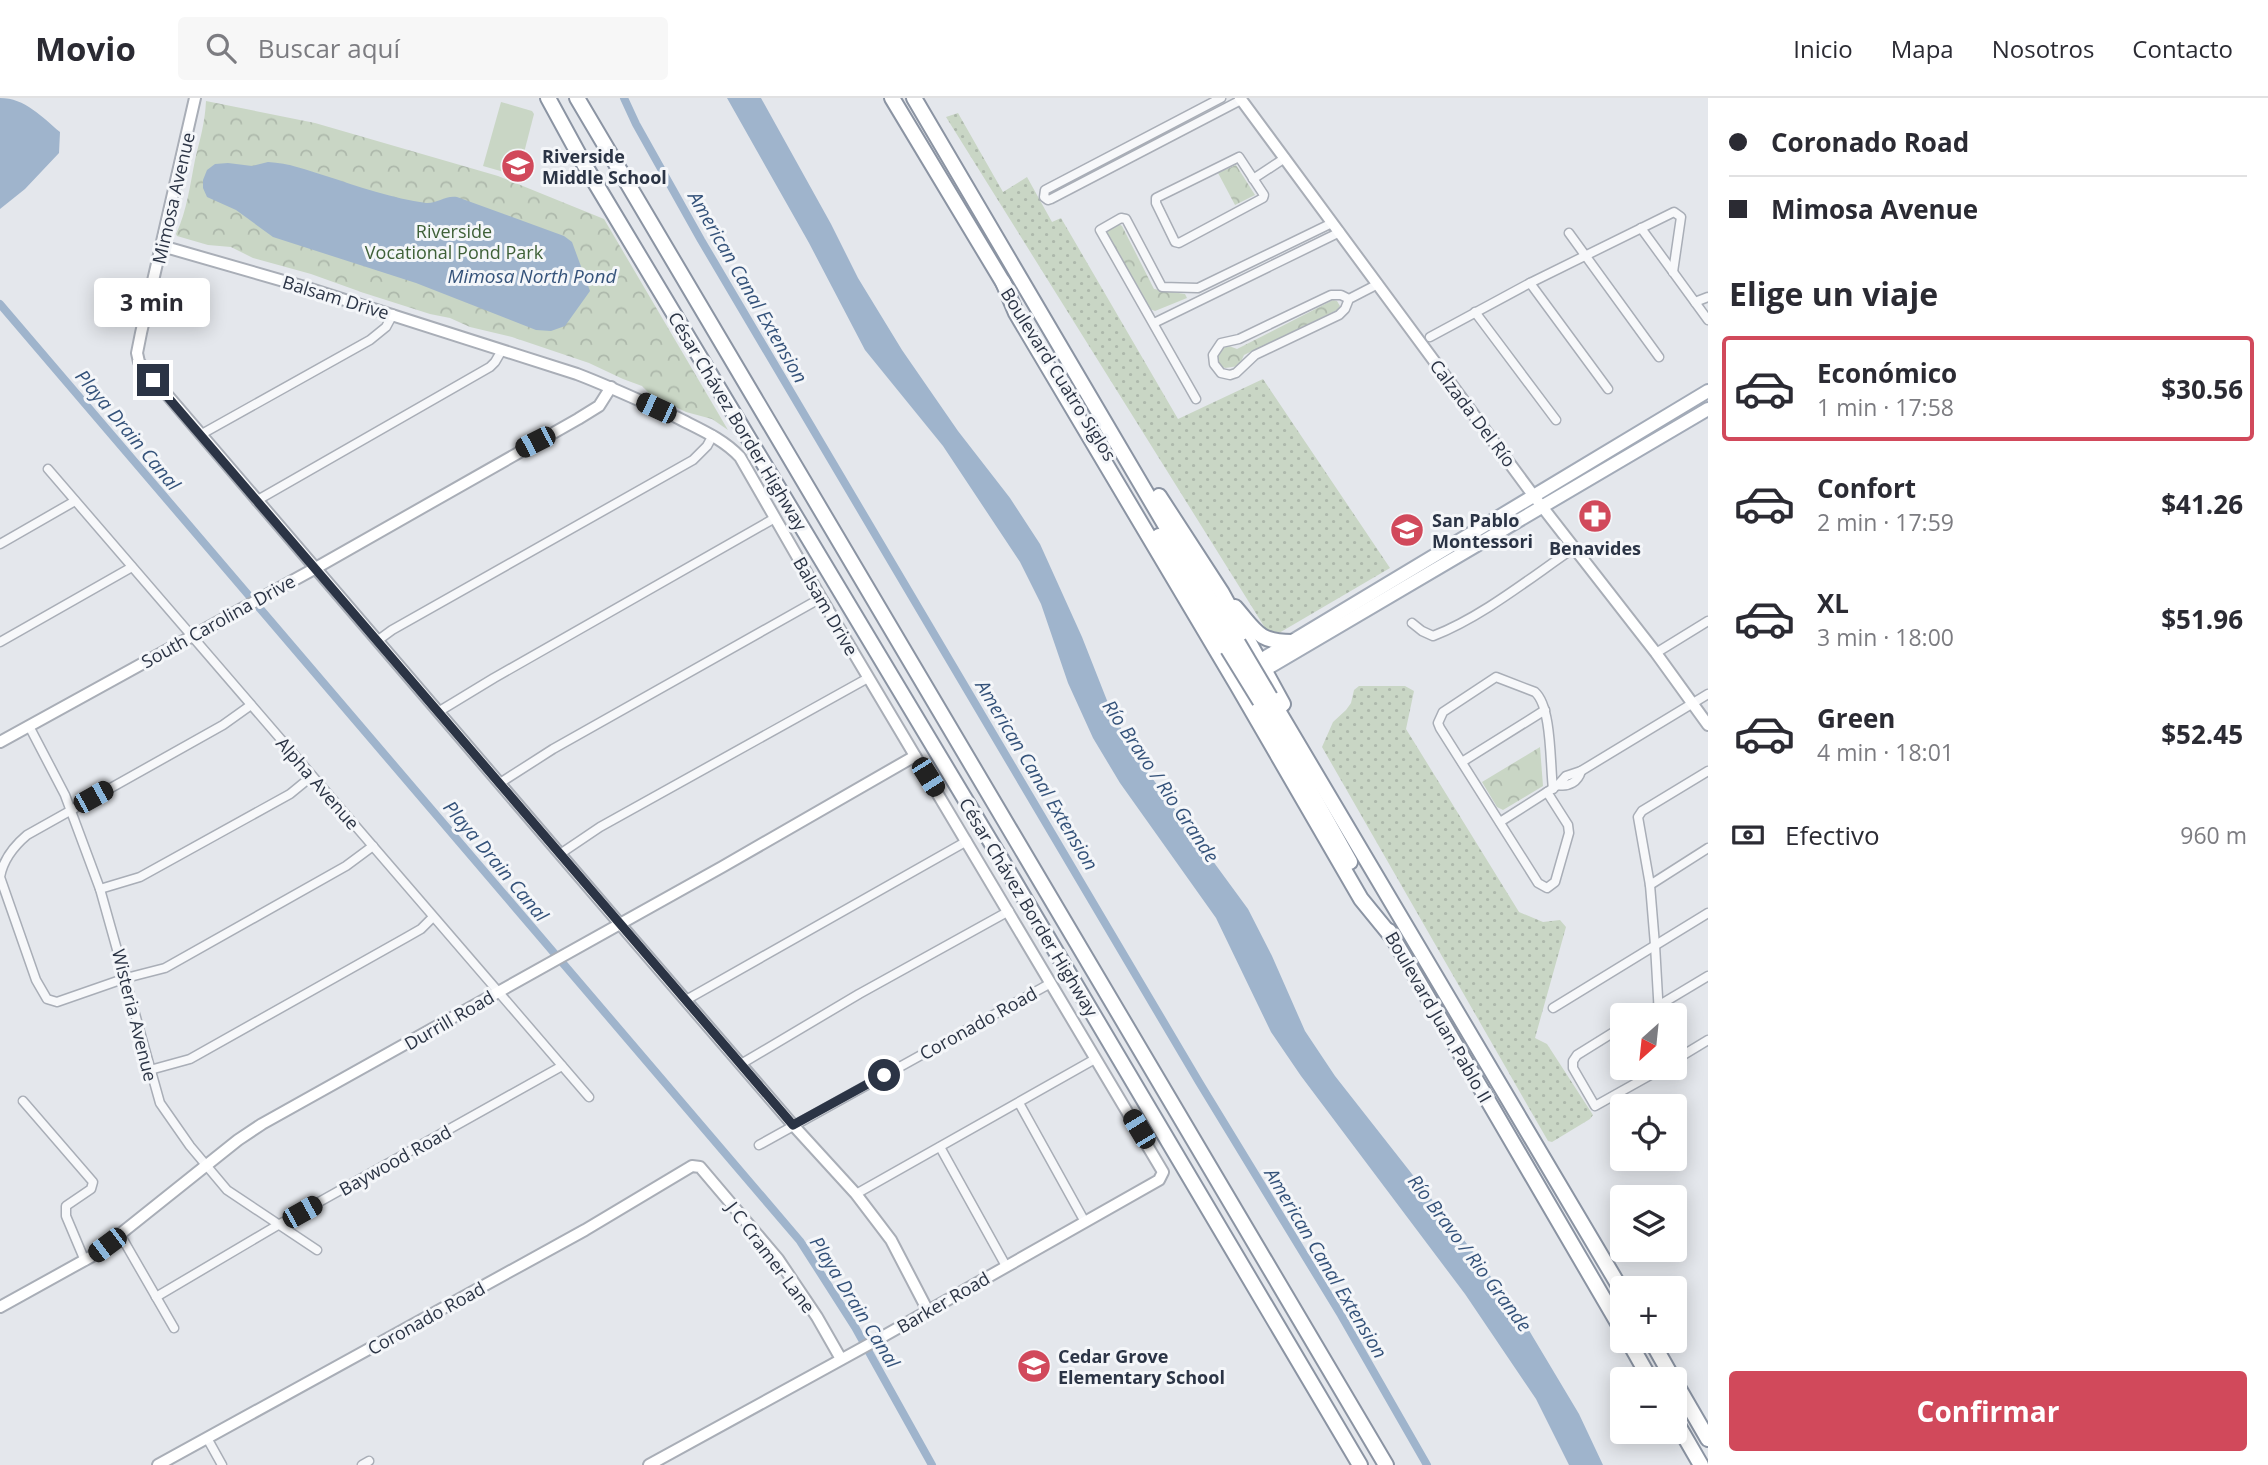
<!DOCTYPE html>
<html lang="es">
<meta charset="utf-8">
<style>
:root{--surface:#fff;--page:#f7f7f7;--text:#2b2b33;--muted:#7c7c81;--line:#e1e1e2;--accent:#d1495b}
body{margin:0;font-family:"Open Sans",sans-serif;background:var(--page);color:var(--text);height:100vh;display:flex;flex-direction:column;font-size:26px;white-space:nowrap}
*{box-sizing:border-box;margin:0}
p{font-size:23px;color:var(--muted)}
.icon{flex:none;width:38px;height:38px;fill:none;stroke:currentColor;stroke-width:2;stroke-linecap:round;stroke-linejoin:round}
.map{position:relative;flex:1;overflow:hidden}
.details{display:flex;flex-direction:column;background:var(--surface);width:560px}
.details>*{flex:none}
.guide{display:grid;align-content:center;height:154px;padding:0 21px;background:var(--surface)}
.needle{width:46px;rotate:207deg}
.controls{position:absolute;left:1610px;top:905px;display:grid;gap:14px}
.controls a{display:grid;place-items:center;width:77px;height:77px;border-radius:7px;background:var(--surface);box-shadow:0 4px 18px #0003;font-size:35px}
.end{position:absolute;width:32px;height:32px;margin:-16px;border:9px solid #2b3445;background:#fff;box-shadow:0 0 0 4px #fff}
.from{border-radius:50%}
.bubble{position:absolute;height:49px;border-radius:7px;background:var(--surface);box-shadow:0 4px 18px #0003;font-size:23px;font-weight:700;line-height:49px;text-align:center}
.car{position:absolute;width:21px;height:42px;margin:-21px -10px;border-radius:9px;box-shadow:0 0 5px 2px #0007;background:linear-gradient(#222 24%,#8ab4d8 0 40%,#222 0 76%,#8ab4d8 0 86%,#222 0)}
.guide b{display:flex;align-items:center;gap:24px;height:66px;font-size:26px}
.guide b+b{border-top:2px solid var(--line)}
.guide i{width:18px;height:18px;background:var(--text)}
ul{padding:0;list-style:none}
li{display:flex;align-items:center;gap:21px;height:105px;margin:0 14px 10px;padding:0 7px;border:4px solid transparent;border-radius:7px}
li div{flex:1}
li b{display:block;font-size:26px}
li em{font-style:normal;font-weight:700}
li.current{border-color:var(--accent)}
li>.icon{width:63px;height:63px;stroke-width:1.5}
h2{padding:0 21px;font-size:32px;line-height:84px}
.pay{display:flex;align-items:center;gap:18px;height:77px;padding:0 21px;font-size:26px}
.pay p{margin-inline-start:auto}
.action{display:flex;gap:14px;margin-top:auto;padding:14px 21px}
.action a{flex:1;height:80px;border-radius:7px;background:var(--accent);color:#fff;font-size:28px;font-weight:700;line-height:80px;text-align:center}
header{display:flex;align-items:center;gap:42px;box-sizing:border-box;height:98px;padding:0 35px;background:var(--surface);border-bottom:2px solid var(--line)}
header strong{font-size:33px}
nav{display:flex;gap:38px;margin-inline-start:auto;font-size:24px}
.search{width:490px;height:63px;background:var(--page);display:flex;align-items:center;gap:18px;box-sizing:border-box;padding:0 24px;border-radius:7px;color:var(--muted);font-size:26px}
main{display:flex;flex:1;min-height:0}
.map>svg:first-child{display:block}
</style>
<header>
<strong>Movio</strong>
<div class="search"><svg class="icon" aria-label="search" viewBox="0 0 24 24"><circle cx="10" cy="10" r="6"/><path d="M15 15l6 6"/></svg>Buscar aquí</div>
<nav><a>Inicio</a><a>Mapa</a><a>Nosotros</a><a>Contacto</a></nav>
</header>
<main>
<div class="map">
<svg width="1708" height="1367" viewBox="0 0 1708 1367">
<defs>
<pattern id="grass-dots" width="8" height="8" patternUnits="userSpaceOnUse" patternTransform="scale(1.75)"><rect width="8" height="8" fill="#c9d6c5"/><path d="M2 2h.1M6 6h.1" fill="none" stroke="#adb8ab" stroke-width="1.8" stroke-linecap="round"/></pattern>
<pattern id="park-crowns" width="20" height="18" patternUnits="userSpaceOnUse" patternTransform="scale(1.75)"><rect width="20" height="18" fill="#c9d6c5"/><path d="M2 6a3 3 0 1 1 6 0M12 15a3 3 0 1 1 6 0" fill="none" stroke="#adb8ab"/></pattern>
</defs>
<rect width="100%" height="100%" fill="#e4e7ec"/>
<g fill="url(#grass-dots)">
<polygon points="958,15 1003,94 1027,79 1052,124 1061,120 1178,321 1263,281 1390,470 1279,535 1267,533 946,19"/>
<polygon points="1359,588 1405,588 1414,593 1406,631 1519,814 1543,824 1560,822 1566,829 1535,940 1547,946 1593,1017 1590,1021 1552,1044 1548,1043 1322,649 1333,624 1346,612 1351,605 1354,592"/>
</g>
<g fill="url(#park-crowns)">
<path d="M206 3 315 25 498 78 604 121 728 332 712 321 686 314 651 297 642 288 623 281 589 265 512 239 470 229 450 220 430 216 364 195 311 176 253 160 231 149 208 147 177 138 176 136C187 113 190 87 195 62 200 41 205 25 206 3Z"/>
<polygon points="1236,67 1255,97 1235,107 1218,75"/>
<polygon points="1119,126 1122,128 1154,191 1185,196 1187,200 1155,213 1150,211 1107,137 1107,133"/>
<polygon points="1333,202 1337,203 1340,208 1337,212 1244,257 1239,268 1225,270 1219,267 1217,260 1219,251 1229,248 1237,251"/>
<polygon points="1540,649 1543,688 1503,712 1497,709 1482,684"/>
</g>
<polygon fill="#c9d6c5" points="501,4 532,13 534,16 518,78 483,68"/>
<g fill="#9fb4cc">
<path d="M0 0C25 0 42 19 60 34L59 55 25 91 0 111Z"/>
<polygon points="727,0 761,0 831,126 858,180 902,252 958,333 1010,400 1040,446 1082,539 1108,605 1133,654 1248,811 1272,858 1305,933 1335,978 1474,1155 1530,1234 1579,1316 1603,1367 1569,1367 1536,1301 1465,1196 1301,978 1271,934 1216,820 1120,685 1093,640 1068,585 1041,506 1020,464 943,348 865,252 809,145"/>
<path d="M268 64C289 65 307 72 326 78 357 88 394 101 426 105 437 106 445 97 457 99L564 138 572 144 590 193 565 228 551 233 536 232 416 185 273 139 236 112 207 99 203 90V82L207 72 215 66 228 65 252 68Z"/>
</g>
<g fill="none" stroke-linecap="round" stroke-linejoin="round">
<g stroke="#9fb4cc" stroke-width="8">
<polyline points="624,0 636,26 701,142 1199,984 1341,1217 1427,1367"/>
<polyline points="0,206 800,1143 855,1229 932,1367"/>
</g>
<g stroke="#a9aeb7" stroke-width="11">
<g id="street">
<polyline points="1221,0 1045,92 1044,99 1048,102 1051,101 1241,2"/>
<polygon points="1239,59 1264,97 1263,100 1179,145 1175,144 1156,105 1156,100"/>
<polyline points="1253,81 1285,60"/>
<polyline points="1641,130 1708,222"/>
<polyline points="1569,135 1659,259"/>
<polyline points="1530,185 1608,291"/>
<polyline points="1349,201 1341,197 1331,197 1239,241 1221,245 1213,257 1214,266 1221,275 1230,277 1236,275 1255,257 1339,217 1345,211 1349,201 1378,186"/>
<polyline points="1695,204 1708,199"/>
<polyline points="1475,214 1556,322"/>
<polyline points="1154,225 1340,134"/>
<polyline points="1430,239 1530,185 1674,114 1681,119 1673,174"/>
<polyline points="1196,301 1100,132 1121,120 1126,121 1162,189 1198,190 1332,125"/>
<polyline points="200,337 370,242 386,229 393,216"/>
<polyline points="48,371 589,999"/>
<polyline points="256,403 490,269 495,264 502,252"/>
<polyline points="0,446 75,403"/>
<path d="M1412 525 1422 533 1433 538C1482 519 1530 480 1574 450"/>
<polyline points="377,543 392,532 693,362 707,348 713,337"/>
<polyline points="0,544 132,469"/>
<polyline points="1656,555 1708,523"/>
<path d="M251 607 223 627 27 737C14 748 3 762 0 779L36 882 47 901 57 904 126 880 165 870 346 768 373 748"/>
<polyline points="438,614 494,580 775,420"/>
<polyline points="29,628 65,697 100,791 160,1005 190,1048 227,1092 317,1152"/>
<polyline points="1462,664 1545,612"/>
<polyline points="500,685 553,651 821,500"/>
<path d="M1558 687C1569 689 1578 684 1581 673"/>
<path d="M1547 694 1568 727 1569 735 1555 784 1547 790 1538 785 1440 630 1438 625 1443 614 1496 579 1535 594C1552 609 1550 667 1553 691"/>
<polyline points="1500,724 1558,687 1566,678 1581,673 1708,596"/>
<polyline points="560,756 600,729 868,580"/>
<polyline points="1650,787 1708,750"/>
<polyline points="100,791 140,779 290,696 312,678"/>
<polyline points="686,902 967,743"/>
<polyline points="1553,910 1708,815"/>
<polyline points="1643,917 1708,878"/>
<polyline points="1659,917 1655,847 1650,787 1638,719 1642,713 1708,673"/>
<polyline points="1622,929 1577,957 1573,963 1573,970 1595,1008 1663,970"/>
<polyline points="1675,962 1708,942"/>
<polyline points="741,966 859,896 1009,813"/>
<polyline points="150,972 190,961 407,839 421,831 433,819"/>
<polyline points="23,1003 93,1084 91,1091 66,1108 66,1118 85,1163"/>
<polyline points="1019,1005 1085,1124"/>
<polyline points="759,1047 1051,885"/>
<polyline points="940,1049 1006,1168"/>
<polyline points="856,1096 1095,961"/>
<polyline points="121,1138 174,1230"/>
<polyline points="156,1199 278,1127 562,968"/>
<polyline points="207,1340 222,1367"/>
<polyline points="362,1367 369,1363"/>
</g>
</g>
<g stroke="#a9aeb7" stroke-width="14">
<g id="secondary">
<polyline points="195,0 141,235 137,255 139,264 620,826 793,1027 856,1096 891,1142 928,1213"/>
<polyline points="1240,0 1533,397 1656,555 1708,627"/>
<path d="M162 148 301 188 577 276C611 289 643 304 676 319 699 331 722 340 740 359L821 500 1163 1074 1159 1082 875 1243 649 1367"/>
<polyline points="0,644 314,471 578,321 599,308 611,289"/>
<polyline points="0,1209 94,1157 238,1042 262,1026 722,769 915,658"/>
<polyline points="158,1367 585,1132 692,1068 700,1069 778,1161 817,1219 841,1261"/>
</g>
</g>
<g stroke="#a3abb8" stroke-width="16">
<g id="primary">
<polyline points="1254,566 1708,293"/>
<polyline points="1256,577 1708,311"/>
</g>
</g>
<g stroke="#8b94a3" stroke-width="18">
<g id="highway">
<polyline points="548,0 584,66 1013,781 1360,1367"/>
<polyline points="577,0 1386,1367"/>
<polyline points="892,0 1007,191"/>
<polyline points="914,0 1191,471 1238,545"/>
<polyline points="1003,184 1016,215 1237,587 1361,801 1392,839"/>
<polyline points="1159,398 1222,495 1283,606"/>
<polyline points="1159,438 1228,551"/>
<path d="M1235 509C1256 533 1258 544 1292 544"/>
<polyline points="1270,599 1622,1193"/>
<polyline points="1260,603 1350,764"/>
<polyline points="1389,833 1622,1232"/>
<polyline points="1628,1242 1650,1281"/>
<polyline points="1651,1242 1673,1281"/>
<polyline points="1675,1284 1708,1341"/>
<polyline points="1675,1322 1701,1367"/>
</g>
</g>
<use href="#street" stroke="#f7f8fa" stroke-width="8"/>
<use href="#secondary" stroke="#fff" stroke-width="10"/>
<use href="#primary" stroke="#fff" stroke-width="12"/>
<use href="#highway" stroke="#fff" stroke-width="14"/>
<g stroke="#8b94a3" stroke-width="18" stroke-linecap="butt">
<g id="highway-bridge">
<polyline points="1238,545 1270,599"/>
<polyline points="1228,551 1260,603"/>
</g>
</g>
<use href="#highway-bridge" stroke="#fff" stroke-width="14"/>
</g>
<g fill="none" stroke-linecap="round" stroke-linejoin="round">
<polyline stroke="#2b3445" stroke-width="9" points="153,282 793,1027 884,977"/>
</g>
<defs>
<g id="school-disc" transform="scale(1.75)"><circle r="9.5" fill="#d1495b" stroke="#f4f6f9"/><path d="M0-5L7-2L0 1L-7-2ZM-4 1L0 2.5L4 1V4Q0 6-4 4Z" fill="#fff"/></g>
<g id="pharmacy-disc" transform="scale(1.75)"><circle r="9.5" fill="#d1495b" stroke="#f4f6f9"/><path d="M-2-6h4v4h4v4h-4v4h-4v-4h-4v-4h4Z" fill="#fff"/></g>
</defs>
<g fill-rule="evenodd">
<use href="#school-disc" x="518" y="68"/>
<use href="#pharmacy-disc" x="1595" y="418"/>
<use href="#school-disc" x="1407" y="432"/>
<use href="#school-disc" x="1034" y="1268"/>
</g>
<g text-anchor="middle" dominant-baseline="central" stroke-width="6" stroke-linejoin="round" paint-order="stroke">
<g font-size="18" font-weight="bold" fill="#2b3445" stroke="#f4f6f9" text-anchor="start">
<text x="542" y="58">Riverside<tspan x="542" dy="21">Middle School</tspan></text>
<text x="1432" y="422">San Pablo<tspan x="1432" dy="21">Montessori</tspan></text>
<text x="1595" y="450" text-anchor="middle">Benavides</text>
<text x="1058" y="1258">Cedar Grove<tspan x="1058" dy="21">Elementary School</tspan></text>
</g>
<g font-size="18" fill="#2b3445" stroke="#f4f6f9">
<text transform="translate(173 100) rotate(-77)">Mimosa Avenue</text>
<text transform="translate(336 199) rotate(17)">Balsam Drive</text>
<text transform="translate(1059 276) rotate(58)">Boulevard Cuatro Siglos</text>
<text transform="translate(1473 315) rotate(53)">Calzada Del Río</text>
<text transform="translate(738 323) rotate(59)">César Chávez Border Highway</text>
<text transform="translate(826 508) rotate(60)">Balsam Drive</text>
<text transform="translate(218 523) rotate(-29)">South Carolina Drive</text>
<text transform="translate(318 685) rotate(49)">Alpha Avenue</text>
<text transform="translate(1029 809) rotate(59)">César Chávez Border Highway</text>
<text transform="translate(135 917) rotate(76)">Wisteria Avenue</text>
<text transform="translate(1439 919) rotate(60)">Boulevard Juan Pablo II</text>
<text transform="translate(449 922) rotate(-30)">Durrill Road</text>
<text transform="translate(978 925) rotate(-29)">Coronado Road</text>
<text transform="translate(395 1062) rotate(-29)">Baywood Road</text>
<text transform="translate(771 1159) rotate(53)">J C Cramer Lane</text>
<text transform="translate(943 1204) rotate(-30)">Barker Road</text>
<text transform="translate(426 1220) rotate(-29)">Coronado Road</text>
</g>
<g font-size="18" fill="#3f6138" stroke="#f4f6f9">
<text x="454" y="133">Riverside<tspan x="454" dy="21">Vocational Pond Park</tspan></text>
</g>
<g font-size="19" font-style="italic" fill="#34527a" stroke="#f4f6f9">
<text x="532" y="178">Mimosa North Pond</text>
<text transform="translate(748 189) rotate(60)">American Canal Extension</text>
<text transform="translate(128 332) rotate(50)">Playa Drain Canal</text>
<text transform="translate(1037 677) rotate(59)">American Canal Extension</text>
<text transform="translate(1161 683) rotate(56)">Río Bravo / Rio Grande</text>
<text transform="translate(496 763) rotate(50)">Playa Drain Canal</text>
<text transform="translate(1470 1155) rotate(53)">Río Bravo / Rio Grande</text>
<text transform="translate(1326 1165) rotate(59)">American Canal Extension</text>
<text transform="translate(855 1204) rotate(58)">Playa Drain Canal</text>
</g>
</g>
</svg>
<div class="controls">
<a><svg class="needle" viewBox="-14 -14 28 28"><path d="M0-13l5 13h-10z" fill="#e53935"/><path d="M0 13l5-13h-10z" fill="#7c7c81"/></svg></a>
<a><svg class="icon" aria-label="locate" viewBox="0 0 24 24"><circle cx="12" cy="12" r="6"/><path d="M12 2v4M12 18v4M2 12h4M18 12h4"/></svg></a>
<a><svg class="icon" aria-label="layers" viewBox="0 0 24 24"><path d="M12 4l9 5-9 5-9-5zM3 14l9 5 9-5"/></svg></a>
<a>+</a>
<a>−</a>
</div>
<i class="end from" style="left:884px;top:977px"></i>
<i class="end" style="left:153px;top:282px"></i>
<div class="bubble" style="left:94px;top:180px;width:116px">3 min</div>
<i class="car" style="left:656px;top:310px;rotate:295deg"></i>
<i class="car" style="left:535px;top:344px;rotate:243deg"></i>
<i class="car" style="left:928px;top:679px;rotate:148deg"></i>
<i class="car" style="left:93px;top:699px;rotate:61deg"></i>
<i class="car" style="left:1139px;top:1031px;rotate:329deg"></i>
<i class="car" style="left:302px;top:1114px;rotate:61deg"></i>
<i class="car" style="left:107px;top:1147px;rotate:233deg"></i>
</div>
<section class="details">
<div class="guide">
<b><i class="from"></i>Coronado Road</b>
<b><i></i>Mimosa Avenue</b>
</div>
<h2>Elige un viaje</h2>
<ul>
<li class="current"><svg class="icon" aria-label="car" viewBox="0 0 24 24"><path d="M5 17H2v-5l4-1 3-4h7l3 4 3 1v5h-3M9 17h6M6 11h13"/><circle cx="7" cy="17" r="2"/><circle cx="17" cy="17" r="2"/></svg><div><b>Económico</b><p>1 min · 17:58</p></div><em>$30.56</em></li>
<li><svg class="icon" aria-label="car" viewBox="0 0 24 24"><path d="M5 17H2v-5l4-1 3-4h7l3 4 3 1v5h-3M9 17h6M6 11h13"/><circle cx="7" cy="17" r="2"/><circle cx="17" cy="17" r="2"/></svg><div><b>Confort</b><p>2 min · 17:59</p></div><em>$41.26</em></li>
<li><svg class="icon" aria-label="car" viewBox="0 0 24 24"><path d="M5 17H2v-5l4-1 3-4h7l3 4 3 1v5h-3M9 17h6M6 11h13"/><circle cx="7" cy="17" r="2"/><circle cx="17" cy="17" r="2"/></svg><div><b>XL</b><p>3 min · 18:00</p></div><em>$51.96</em></li>
<li><svg class="icon" aria-label="car" viewBox="0 0 24 24"><path d="M5 17H2v-5l4-1 3-4h7l3 4 3 1v5h-3M9 17h6M6 11h13"/><circle cx="7" cy="17" r="2"/><circle cx="17" cy="17" r="2"/></svg><div><b>Green</b><p>4 min · 18:01</p></div><em>$52.45</em></li>
</ul>
<div class="pay"><svg class="icon" aria-label="cash" viewBox="0 0 24 24"><path d="M3 7h18v10H3z"/><circle cx="12" cy="12" r="2"/></svg>Efectivo<p>960 m</p></div>
<div class="action"><a>Confirmar</a></div>
</section>
</main>
